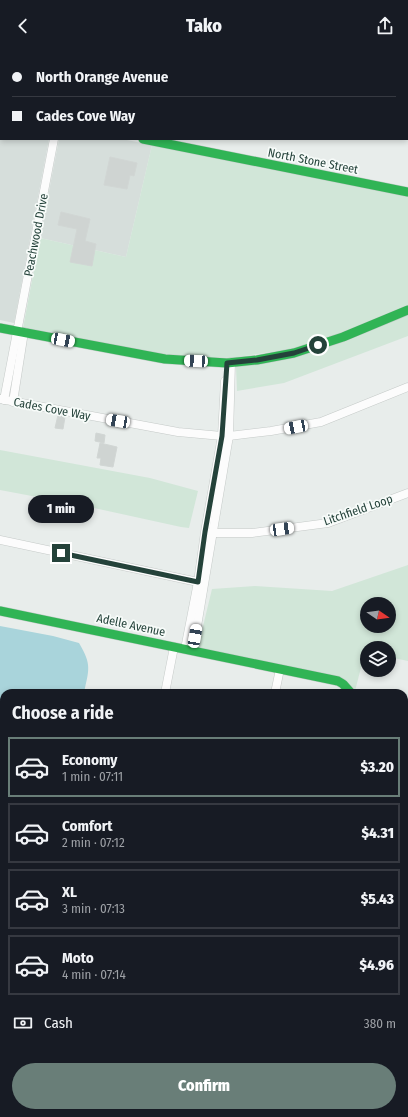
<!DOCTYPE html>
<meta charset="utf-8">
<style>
:root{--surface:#171b24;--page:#242831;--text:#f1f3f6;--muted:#9ea1a6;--line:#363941;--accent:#697e78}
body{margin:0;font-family:"Fira Sans Condensed",sans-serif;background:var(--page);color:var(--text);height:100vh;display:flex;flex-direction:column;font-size:15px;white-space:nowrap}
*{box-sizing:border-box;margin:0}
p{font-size:13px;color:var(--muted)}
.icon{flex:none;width:22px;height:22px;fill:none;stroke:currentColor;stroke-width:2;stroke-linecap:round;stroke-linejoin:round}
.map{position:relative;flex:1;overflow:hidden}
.details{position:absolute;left:0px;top:637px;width:408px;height:428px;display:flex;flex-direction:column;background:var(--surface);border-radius:12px 12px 0 0;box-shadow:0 2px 6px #0003}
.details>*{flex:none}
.hud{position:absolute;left:0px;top:0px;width:408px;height:88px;box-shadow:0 2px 6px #0003;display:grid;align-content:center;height:88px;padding:0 12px;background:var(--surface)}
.needle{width:26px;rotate:103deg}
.controls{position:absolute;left:360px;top:545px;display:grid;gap:8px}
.controls a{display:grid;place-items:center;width:36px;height:36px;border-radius:50%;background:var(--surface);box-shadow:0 2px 6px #0003;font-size:20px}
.end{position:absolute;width:18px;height:18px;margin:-9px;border:5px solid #24423a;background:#fff;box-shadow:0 0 0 2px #fff}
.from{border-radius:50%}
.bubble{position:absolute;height:28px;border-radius:14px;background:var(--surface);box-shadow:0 2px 6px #0003;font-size:13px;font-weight:800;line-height:28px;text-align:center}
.car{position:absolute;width:12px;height:24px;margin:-12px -6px;border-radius:5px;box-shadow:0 0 3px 1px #0007;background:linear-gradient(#fff 24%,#345 0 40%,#fff 0 76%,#345 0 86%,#fff 0)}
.hud b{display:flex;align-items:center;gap:14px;height:38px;font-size:15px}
.hud b+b{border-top:1px solid var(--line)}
.hud i{width:10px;height:10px;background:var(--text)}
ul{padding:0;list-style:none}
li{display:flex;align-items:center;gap:12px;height:60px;margin:0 8px 6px;padding:0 4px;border:2px solid var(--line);border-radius:0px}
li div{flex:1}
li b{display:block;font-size:15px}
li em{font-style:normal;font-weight:800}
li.on{border-color:var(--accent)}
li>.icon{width:36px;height:36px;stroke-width:1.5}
h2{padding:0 12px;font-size:18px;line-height:48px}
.pay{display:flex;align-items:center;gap:10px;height:44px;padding:0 12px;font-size:15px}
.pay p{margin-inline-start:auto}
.primary-button{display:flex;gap:8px;margin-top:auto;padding:8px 12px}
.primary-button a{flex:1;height:46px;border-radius:24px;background:var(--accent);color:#fff;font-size:16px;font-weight:800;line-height:46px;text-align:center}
header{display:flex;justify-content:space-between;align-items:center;height:52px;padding:0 12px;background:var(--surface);font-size:18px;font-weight:800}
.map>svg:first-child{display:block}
</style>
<header><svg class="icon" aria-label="back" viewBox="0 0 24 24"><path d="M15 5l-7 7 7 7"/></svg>Tako<svg class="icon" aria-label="share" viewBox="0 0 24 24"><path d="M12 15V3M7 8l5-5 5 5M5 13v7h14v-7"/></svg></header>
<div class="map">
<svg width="408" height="1065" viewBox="0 0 408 1065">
<rect width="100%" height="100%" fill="#e8edeb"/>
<g fill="#d6dedb">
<polygon points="0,0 48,0 47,1 1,1 1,47 0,46"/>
<polygon points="0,63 1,63 1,87 49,87 14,271 0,268"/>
<polygon points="59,87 122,87 152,93 126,205 40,186"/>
</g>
<g fill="#d1e6d8" fill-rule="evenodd">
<polygon points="152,93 408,144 408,253 341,281 292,297 231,306 165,303 23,276 40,186 126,205"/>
<polygon points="408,263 408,284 284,331 237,339 236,314"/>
<polygon points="0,398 150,426 198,439 189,476 181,475 85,454 0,438"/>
<path d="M408 513V609L389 605V596H367V600H365L355 639 198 595 212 537 255 534 332 539ZM367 552H389V574H367Z"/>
<polygon points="404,896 408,897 408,1065 323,1065 321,1061 404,1061"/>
<polygon points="9,1061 45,1061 65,1065 10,1065"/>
</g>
<g fill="#a9d4db">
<path d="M0 574 53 584 79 591C92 613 89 617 84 641H4V653L0 652Z"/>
<polygon points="303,1061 321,1061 323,1065 302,1065"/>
</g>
<g fill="#cfd4d2" stroke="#d1d6d4">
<polygon points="110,105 137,111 134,124 130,123 127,137 104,133"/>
<polygon points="61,160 90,167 85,189 96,192 92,214 70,210 77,177 58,173"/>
<polygon points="58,363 65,365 63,377 55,376"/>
<polygon points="96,381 105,383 104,391 95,389"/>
<polygon points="100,391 117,395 113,415 100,413 101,406 97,406"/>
</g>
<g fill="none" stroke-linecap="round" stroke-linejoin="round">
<g stroke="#c5cac8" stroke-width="9">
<g id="street">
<polyline points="0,347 178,380 222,384"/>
<polyline points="4,348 54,87"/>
<polyline points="13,350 24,280"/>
<polyline points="229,384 271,379 321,370 408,335"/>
<polyline points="209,481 252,481 328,471 408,441"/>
<polyline points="0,488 198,530"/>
<polyline points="185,597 198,530 205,480 222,384 225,329"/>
<polyline points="193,598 229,384 231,310"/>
<polyline points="165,641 174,595"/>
<polyline points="275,641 280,617"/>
<polyline points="0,737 4,738"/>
<polyline points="404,759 408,759"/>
<polyline points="2,1058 5,1065"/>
</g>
</g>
<g stroke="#c3cbc8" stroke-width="10">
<g id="fast">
<polyline points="143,87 408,140"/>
<polyline points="0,276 165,307 227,311 257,308 294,301 343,285 408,258"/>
<polyline points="0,559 338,629 343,632 351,641"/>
</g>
</g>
<g stroke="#c3cbc8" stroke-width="10">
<polyline id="slow" points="0,58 1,59"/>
</g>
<use href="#street" stroke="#fcfcfc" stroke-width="8"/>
<use href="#fast" stroke="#30b455" stroke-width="9"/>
<use href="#slow" stroke="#ff9f0a" stroke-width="9"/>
</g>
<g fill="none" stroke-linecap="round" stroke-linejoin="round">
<polyline stroke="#24423a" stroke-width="5" points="61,501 198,530 205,480 222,384 227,311 257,308 294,301 318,293"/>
</g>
<g text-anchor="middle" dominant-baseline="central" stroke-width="3.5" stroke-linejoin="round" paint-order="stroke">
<g font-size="12" fill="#24423a" stroke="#f7fbf9">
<text transform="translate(313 109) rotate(11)">North Stone Street</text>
<text transform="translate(36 183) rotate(-79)">Peachwood Drive</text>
<text transform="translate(52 357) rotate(11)">Cades Cove Way</text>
<text transform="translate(358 458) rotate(-19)">Litchfield Loop</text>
<text transform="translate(131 573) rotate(12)">Adelle Avenue</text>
</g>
</g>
</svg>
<div class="controls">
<a><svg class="needle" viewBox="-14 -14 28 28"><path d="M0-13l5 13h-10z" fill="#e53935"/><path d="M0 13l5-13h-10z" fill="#9ea1a6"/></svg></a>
<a><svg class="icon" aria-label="layers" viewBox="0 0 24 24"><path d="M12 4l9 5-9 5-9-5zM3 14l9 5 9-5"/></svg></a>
</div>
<i class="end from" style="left:318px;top:293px"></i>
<i class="end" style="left:61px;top:501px"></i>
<div class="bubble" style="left:28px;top:443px;width:66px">1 min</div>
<i class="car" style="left:63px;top:288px;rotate:101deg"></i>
<i class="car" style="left:196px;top:309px;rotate:273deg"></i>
<i class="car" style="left:118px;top:369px;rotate:280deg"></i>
<i class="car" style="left:296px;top:375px;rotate:259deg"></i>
<i class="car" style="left:282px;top:477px;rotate:82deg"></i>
<i class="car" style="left:195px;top:584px;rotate:10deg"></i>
<div class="hud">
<b><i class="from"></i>North Orange Avenue</b>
<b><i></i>Cades Cove Way</b>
</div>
<section class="details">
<h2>Choose a ride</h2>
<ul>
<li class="on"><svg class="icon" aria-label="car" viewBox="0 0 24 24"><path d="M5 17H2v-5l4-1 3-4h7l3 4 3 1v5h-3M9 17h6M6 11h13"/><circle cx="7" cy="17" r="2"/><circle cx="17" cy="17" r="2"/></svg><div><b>Economy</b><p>1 min · 07:11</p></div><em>$3.20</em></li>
<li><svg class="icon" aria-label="car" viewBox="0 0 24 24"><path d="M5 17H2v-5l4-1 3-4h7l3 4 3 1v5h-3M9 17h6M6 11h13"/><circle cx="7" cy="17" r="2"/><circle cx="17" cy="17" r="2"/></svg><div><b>Comfort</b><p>2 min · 07:12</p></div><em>$4.31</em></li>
<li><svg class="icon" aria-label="car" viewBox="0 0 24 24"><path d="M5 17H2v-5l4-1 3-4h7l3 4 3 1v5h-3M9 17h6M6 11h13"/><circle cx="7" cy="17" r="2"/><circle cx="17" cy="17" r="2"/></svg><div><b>XL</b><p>3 min · 07:13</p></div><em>$5.43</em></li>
<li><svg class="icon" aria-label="car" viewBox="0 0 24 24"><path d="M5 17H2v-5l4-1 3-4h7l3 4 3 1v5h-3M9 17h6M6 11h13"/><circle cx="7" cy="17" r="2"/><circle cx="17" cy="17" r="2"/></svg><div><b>Moto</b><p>4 min · 07:14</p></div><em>$4.96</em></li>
</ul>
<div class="pay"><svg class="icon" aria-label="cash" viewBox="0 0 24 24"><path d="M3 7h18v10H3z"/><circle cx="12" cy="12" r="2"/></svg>Cash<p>380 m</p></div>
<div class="primary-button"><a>Confirm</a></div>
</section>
</div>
